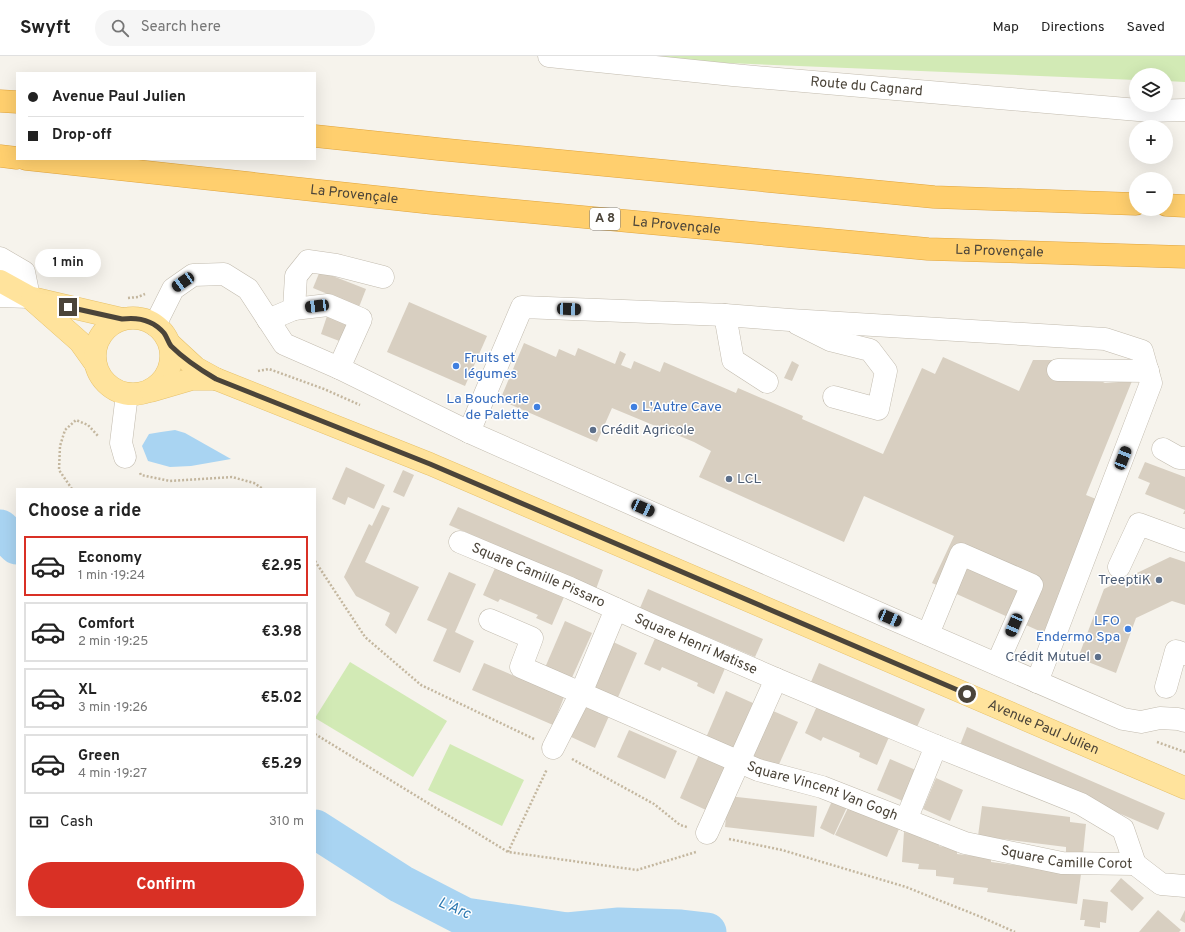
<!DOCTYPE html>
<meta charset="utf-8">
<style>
:root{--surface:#fff;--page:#f6f6f6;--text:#222;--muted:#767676;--line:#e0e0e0;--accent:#d93025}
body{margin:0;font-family:Overpass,sans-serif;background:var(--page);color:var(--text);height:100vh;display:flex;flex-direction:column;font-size:15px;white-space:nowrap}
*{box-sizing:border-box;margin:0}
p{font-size:13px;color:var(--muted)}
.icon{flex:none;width:22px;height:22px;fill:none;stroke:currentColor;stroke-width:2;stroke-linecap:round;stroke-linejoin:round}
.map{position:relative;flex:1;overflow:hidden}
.sheet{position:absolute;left:16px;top:432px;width:300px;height:428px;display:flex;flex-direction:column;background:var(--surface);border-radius:0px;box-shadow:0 4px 16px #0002}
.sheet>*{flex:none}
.hud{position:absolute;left:16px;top:16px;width:300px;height:88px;border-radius:0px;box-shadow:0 4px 16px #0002;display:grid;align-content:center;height:88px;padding:0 12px;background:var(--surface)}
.buttons{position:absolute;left:1129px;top:12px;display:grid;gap:8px}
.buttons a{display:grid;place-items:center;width:44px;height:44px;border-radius:50%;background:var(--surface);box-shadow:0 4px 16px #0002;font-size:20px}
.end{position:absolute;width:18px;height:18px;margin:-9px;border:5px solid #4b4439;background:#fff;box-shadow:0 0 0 2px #fff}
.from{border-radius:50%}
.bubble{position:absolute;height:28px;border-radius:14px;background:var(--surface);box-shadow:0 4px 16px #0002;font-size:13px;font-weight:700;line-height:28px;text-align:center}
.car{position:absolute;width:12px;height:24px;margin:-12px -6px;border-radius:5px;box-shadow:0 0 3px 1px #0007;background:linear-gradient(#222 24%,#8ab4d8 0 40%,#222 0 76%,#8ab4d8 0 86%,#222 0)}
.hud b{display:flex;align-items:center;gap:14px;height:38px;font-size:15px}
.hud b+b{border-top:1px solid var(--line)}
.hud i{width:10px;height:10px;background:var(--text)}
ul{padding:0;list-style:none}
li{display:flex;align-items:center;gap:12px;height:60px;margin:0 8px 6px;padding:0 4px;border:2px solid var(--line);border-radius:0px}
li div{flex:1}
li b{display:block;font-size:15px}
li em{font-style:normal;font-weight:700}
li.selected{border-color:var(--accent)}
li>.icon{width:36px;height:36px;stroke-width:1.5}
h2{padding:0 12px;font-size:18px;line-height:48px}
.pay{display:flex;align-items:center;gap:10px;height:44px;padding:0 12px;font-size:15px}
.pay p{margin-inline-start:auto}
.action{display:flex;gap:8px;margin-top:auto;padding:8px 12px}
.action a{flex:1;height:46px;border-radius:24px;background:var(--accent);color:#fff;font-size:16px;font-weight:700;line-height:46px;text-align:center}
header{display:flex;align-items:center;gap:24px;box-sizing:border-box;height:56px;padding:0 20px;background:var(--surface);border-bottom:1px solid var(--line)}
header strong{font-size:19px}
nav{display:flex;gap:22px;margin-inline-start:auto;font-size:14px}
.search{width:280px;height:36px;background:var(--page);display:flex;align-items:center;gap:10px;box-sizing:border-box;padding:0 14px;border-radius:22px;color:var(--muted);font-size:15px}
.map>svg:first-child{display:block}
</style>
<header>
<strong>Swyft</strong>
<div class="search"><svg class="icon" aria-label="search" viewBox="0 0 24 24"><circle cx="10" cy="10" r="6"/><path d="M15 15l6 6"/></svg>Search here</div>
<nav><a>Map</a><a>Directions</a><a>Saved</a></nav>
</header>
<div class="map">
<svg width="1185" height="876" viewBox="0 0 1185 876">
<rect width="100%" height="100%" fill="#f6f3ec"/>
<g fill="#d2eab5">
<polygon points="633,0 1185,0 1185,26 1166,25 1166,19 1136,19 1136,24 654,4"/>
<polygon points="350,606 447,665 413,721 315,662"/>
<polygon points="450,688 524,724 502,770 428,734"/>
</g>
<polygon fill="#a9d4f2" points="175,374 185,377 231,403 191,410 170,411 148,405 142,390 149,378 161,376"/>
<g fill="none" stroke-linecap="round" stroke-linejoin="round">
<g stroke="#a9d4f2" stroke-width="39">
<polyline points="0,473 17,489"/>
<polyline points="315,773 401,828 465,861 567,876 619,871 681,873 707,876"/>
</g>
</g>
<g fill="#d8cfc1">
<polygon points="320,215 366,233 359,251 313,232"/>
<polygon points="409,246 487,280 465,330 387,296"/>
<polygon points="327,260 348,267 342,286 321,278"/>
<polygon points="524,287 556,301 559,293 575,300 578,292 615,308 620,295 626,298 621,309 631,313 634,305 660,316 664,306 736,337 738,332 803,360 802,363 883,398 922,312 935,318 943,301 1019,335 1033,304 1058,304 1105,327 1132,325 1086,439 1096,443 1046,578 932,527 954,480 864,440 844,486 699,421 711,395 694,386 612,352 597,386 500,344"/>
<polygon points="792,305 799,309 792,325 784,322"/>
<polygon points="1145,406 1185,421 1185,458 1183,458 1185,454 1145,438 1150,427 1138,422"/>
<polygon points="346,411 385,429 374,453 348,441 345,449 332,443"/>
<polygon points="403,414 414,419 404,441 393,436"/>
<polygon points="382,449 390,452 365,506 419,531 396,578 385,569 390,557 356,540 344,521 369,468 372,470"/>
<polygon points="458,451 603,514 596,533 449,469"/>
<polygon points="1170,501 1185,506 1185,549 1172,545 1136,562 1116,617 1078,602 1104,533"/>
<polygon points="495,512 564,541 552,569 536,562 538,559 500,543 498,546 483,539"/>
<polygon points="449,516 476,528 455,576 474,585 460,617 433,605 447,573 427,564"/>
<polygon points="648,533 763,583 755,601 640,552"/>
<polygon points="565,565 592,577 570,626 544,614"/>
<polygon points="656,580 726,610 714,638 697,630 698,627 662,611 660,615 644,608"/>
<polygon points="611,585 637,597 616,646 589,634"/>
<polygon points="484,607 564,641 553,669 472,634"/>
<polygon points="819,607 925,653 917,671 811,626"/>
<polygon points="726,635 753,647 732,695 705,684"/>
<polygon points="584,648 609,660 595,692 569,680"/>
<polygon points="817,650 889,681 877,709 859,701 860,697 823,681 821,685 805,677"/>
<polygon points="771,654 798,666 776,715 749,703"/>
<polygon points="967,671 1165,757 1158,774 960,689"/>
<polygon points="629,674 677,695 665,723 617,701"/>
<polygon points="701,694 727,706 706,754 680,742"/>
<polygon points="890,703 918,715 905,746 877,734"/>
<polygon points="936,722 963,734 950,765 923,753"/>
<polygon points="728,740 817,750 814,781 725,771"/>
<polygon points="832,745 847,751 834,779 820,772"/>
<polygon points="982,750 1070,761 1070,766 1086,768 1083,798 1066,796 1066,791 978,780"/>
<polygon points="848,752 899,773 887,801 835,779"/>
<polygon points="904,776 922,778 922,783 940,785 939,790 957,793 957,798 991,802 991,806 1081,818 1077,848 987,836 988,832 953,828 954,822 936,820 936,814 918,813 919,808 902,806"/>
<polygon points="1121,822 1144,842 1132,855 1110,835"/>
<polygon points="1083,843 1108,846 1106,867 1100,866 1100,872 1084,870 1085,864 1080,864"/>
<polygon points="1158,854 1181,874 1179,876 1139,876"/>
<polygon points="1185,854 1185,867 1180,864"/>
</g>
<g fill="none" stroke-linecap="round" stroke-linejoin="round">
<g stroke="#c2bbae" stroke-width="23">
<g id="minor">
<path id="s1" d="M549 0 733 19 1150 55 1185 54"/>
<polyline points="0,202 24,216 29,241 0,240"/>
<polyline points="294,253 328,249 361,263 339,312"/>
<polyline points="725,259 733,304 767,326"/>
<polyline points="268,264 294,253 296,220 308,205 336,209 383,221"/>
<polyline points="798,268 830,284 870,294 886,315 878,353 834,341"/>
<polyline points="155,269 173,233 193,219 224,218 248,233 284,288 339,312 469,376 890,562 1123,663 1141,666 1160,662 1178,663 1185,665"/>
<polyline points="1058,314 1148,315"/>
<polyline points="469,376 522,251 725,259 790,264 1105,283 1142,295 1151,327 1037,626"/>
<polyline points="1163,393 1179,402 1185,402"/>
<polyline points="125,401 121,387 127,338"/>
<path id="s2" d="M460 486 570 532 647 567 776 623 936 690 1081 748 1123 773 1135 808"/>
<polyline points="1119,511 1139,468 1185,485"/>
<path id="s3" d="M490 564 532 582 521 611 758 714 822 731 965 787 1062 807 1135 808"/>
<polyline points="928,578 961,498 1032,529 997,608"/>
<polyline points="1166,631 1176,595 1185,598"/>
<polyline points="553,692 581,637 616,553"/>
<polyline points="906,764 936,690"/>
<polyline points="707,777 776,623"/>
<polyline points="1135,808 1161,828 1185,830"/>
</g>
</g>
<g stroke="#e6c16a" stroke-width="23">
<g id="major">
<polyline points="0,225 29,241 80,286 95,307"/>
<polyline points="32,242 122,263"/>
<circle cx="133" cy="300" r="38"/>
<path id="s4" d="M170 288 196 312 216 323 430 408 1185 732"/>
<polyline points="151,335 192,323 216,323"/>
</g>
</g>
<g stroke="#e0a43c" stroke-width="23">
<g id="highway">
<polyline points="0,45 17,46"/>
<polyline points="315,80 438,93 934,141 1136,148"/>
<polyline points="0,100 17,102"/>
<path id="s5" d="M26 103 432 147 928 193 1185 201"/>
<polyline points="1166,149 1185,150"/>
</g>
</g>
<g stroke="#c4b79f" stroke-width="2.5" stroke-dasharray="2 2" stroke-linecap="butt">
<polyline points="128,242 138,241 145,238"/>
<polyline points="258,315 269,313 324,333 360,349"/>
<polyline points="140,417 141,419 170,425 232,421 254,427 263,433"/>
<polyline points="72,433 59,414 60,390 65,374 76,364 88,369 99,381"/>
<polyline points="315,505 365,581 421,629 534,683"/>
<polyline points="315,678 508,796 637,814 696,796"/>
<polyline points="1157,686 1185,696"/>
<polyline points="572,703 654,748 680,769 687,771"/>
<polyline points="729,783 782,794 906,831 981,861 1015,876"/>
<polyline points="508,796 547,713"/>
</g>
<use href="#minor" stroke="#fff" stroke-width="22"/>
<use href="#major" stroke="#ffe39c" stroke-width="22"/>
<use href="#highway" stroke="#ffcf6e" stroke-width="22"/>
</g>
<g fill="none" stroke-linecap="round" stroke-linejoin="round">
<path stroke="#4b4439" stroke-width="5" d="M68 251 122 263C137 261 153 264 164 277 167 281 168 286 171 290 185 304 199 313 216 323L430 408 967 638"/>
</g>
<g fill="#3f7fe0" stroke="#fff" stroke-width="1.5">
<circle cx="456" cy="310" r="4"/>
<circle cx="537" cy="351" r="4"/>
<circle cx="634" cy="351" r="4"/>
<circle cx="1128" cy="573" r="4"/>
</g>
<g fill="#5c6f8a" stroke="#fff" stroke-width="1.5">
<circle cx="593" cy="374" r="4"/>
<circle cx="729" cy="423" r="4"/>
<circle cx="1159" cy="524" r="4"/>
<circle cx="1098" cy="601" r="4"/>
</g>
<g text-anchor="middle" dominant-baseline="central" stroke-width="3" stroke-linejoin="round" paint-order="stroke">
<rect fill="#fff" stroke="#817c74" stroke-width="1" x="590" y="152" width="30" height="22" rx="3"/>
<g font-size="13" font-weight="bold" fill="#4b4439">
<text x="605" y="163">A 8</text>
</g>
<g font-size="14" fill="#4b4439" stroke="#fff">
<text stroke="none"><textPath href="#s1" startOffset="319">Route du Cagnard</textPath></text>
<text stroke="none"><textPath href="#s5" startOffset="330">La Provençale</textPath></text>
<text stroke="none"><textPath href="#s5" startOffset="654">La Provençale</textPath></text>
<text stroke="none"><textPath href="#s5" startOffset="978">La Provençale</textPath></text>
<text stroke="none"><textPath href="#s2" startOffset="85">Square Camille Pissaro</textPath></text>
<text stroke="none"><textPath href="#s2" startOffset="257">Square Henri Matisse</textPath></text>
<text stroke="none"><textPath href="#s4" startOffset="956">Avenue Paul Julien</textPath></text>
<text stroke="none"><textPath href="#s3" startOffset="403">Square Vincent Van Gogh</textPath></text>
<text stroke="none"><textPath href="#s3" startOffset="658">Square Camille Corot</textPath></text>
</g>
<g font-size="14" fill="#366cbe" stroke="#fff" text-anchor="start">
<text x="464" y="302">Fruits et<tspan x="464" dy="16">légumes</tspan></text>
<text x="529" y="343" text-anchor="end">La Boucherie<tspan x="529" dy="16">de Palette</tspan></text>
<text x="642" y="351">L'Autre Cave</text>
<text x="1120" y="565" text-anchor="end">LFO<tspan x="1120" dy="16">Endermo Spa</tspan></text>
</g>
<g font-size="14" fill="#4e5e75" stroke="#fff" text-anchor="start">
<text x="601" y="374">Crédit Agricole</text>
<text x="737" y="423">LCL</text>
<text x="1151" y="524" text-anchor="end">TreeptiK</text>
<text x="1090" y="601" text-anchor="end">Crédit Mutuel</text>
</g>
<g font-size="15" font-style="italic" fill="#2e7ab2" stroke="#fff">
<text transform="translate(454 853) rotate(23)">L'Arc</text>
</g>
</g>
</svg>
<div class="buttons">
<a><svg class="icon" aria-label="layers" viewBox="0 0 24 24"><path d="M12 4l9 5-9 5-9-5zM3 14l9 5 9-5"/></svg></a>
<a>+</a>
<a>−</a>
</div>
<i class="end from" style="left:967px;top:638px"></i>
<i class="end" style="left:68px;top:251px"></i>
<div class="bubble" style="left:35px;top:193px;width:66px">1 min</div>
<i class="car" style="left:183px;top:226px;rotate:235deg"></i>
<i class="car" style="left:317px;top:250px;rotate:263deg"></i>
<i class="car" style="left:569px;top:253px;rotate:92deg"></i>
<i class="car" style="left:1123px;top:402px;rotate:21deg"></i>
<i class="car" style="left:643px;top:452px;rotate:114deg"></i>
<i class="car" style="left:890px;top:562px;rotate:113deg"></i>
<i class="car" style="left:1014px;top:569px;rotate:203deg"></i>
<div class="hud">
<b><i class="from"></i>Avenue Paul Julien</b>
<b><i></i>Drop-off</b>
</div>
<section class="sheet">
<h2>Choose a ride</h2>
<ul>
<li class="selected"><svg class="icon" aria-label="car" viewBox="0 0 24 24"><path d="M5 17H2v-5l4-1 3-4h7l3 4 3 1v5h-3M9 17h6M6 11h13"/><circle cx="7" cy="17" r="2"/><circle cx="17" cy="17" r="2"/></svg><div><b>Economy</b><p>1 min · 19:24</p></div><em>€2.95</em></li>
<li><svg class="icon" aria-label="car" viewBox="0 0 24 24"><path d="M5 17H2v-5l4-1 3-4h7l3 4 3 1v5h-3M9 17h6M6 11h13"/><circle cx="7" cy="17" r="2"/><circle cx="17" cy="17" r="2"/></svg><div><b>Comfort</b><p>2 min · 19:25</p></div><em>€3.98</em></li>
<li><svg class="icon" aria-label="car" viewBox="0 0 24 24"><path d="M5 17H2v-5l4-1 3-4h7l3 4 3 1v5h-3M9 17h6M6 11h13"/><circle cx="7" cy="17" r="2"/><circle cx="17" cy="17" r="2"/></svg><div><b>XL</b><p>3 min · 19:26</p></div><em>€5.02</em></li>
<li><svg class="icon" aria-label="car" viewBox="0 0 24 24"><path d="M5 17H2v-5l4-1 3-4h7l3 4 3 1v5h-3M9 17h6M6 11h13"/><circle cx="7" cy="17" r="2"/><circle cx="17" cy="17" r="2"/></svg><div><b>Green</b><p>4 min · 19:27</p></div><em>€5.29</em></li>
</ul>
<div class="pay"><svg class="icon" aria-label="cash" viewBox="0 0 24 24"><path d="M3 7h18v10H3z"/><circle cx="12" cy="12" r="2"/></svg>Cash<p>310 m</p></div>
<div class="action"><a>Confirm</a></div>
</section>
</div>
